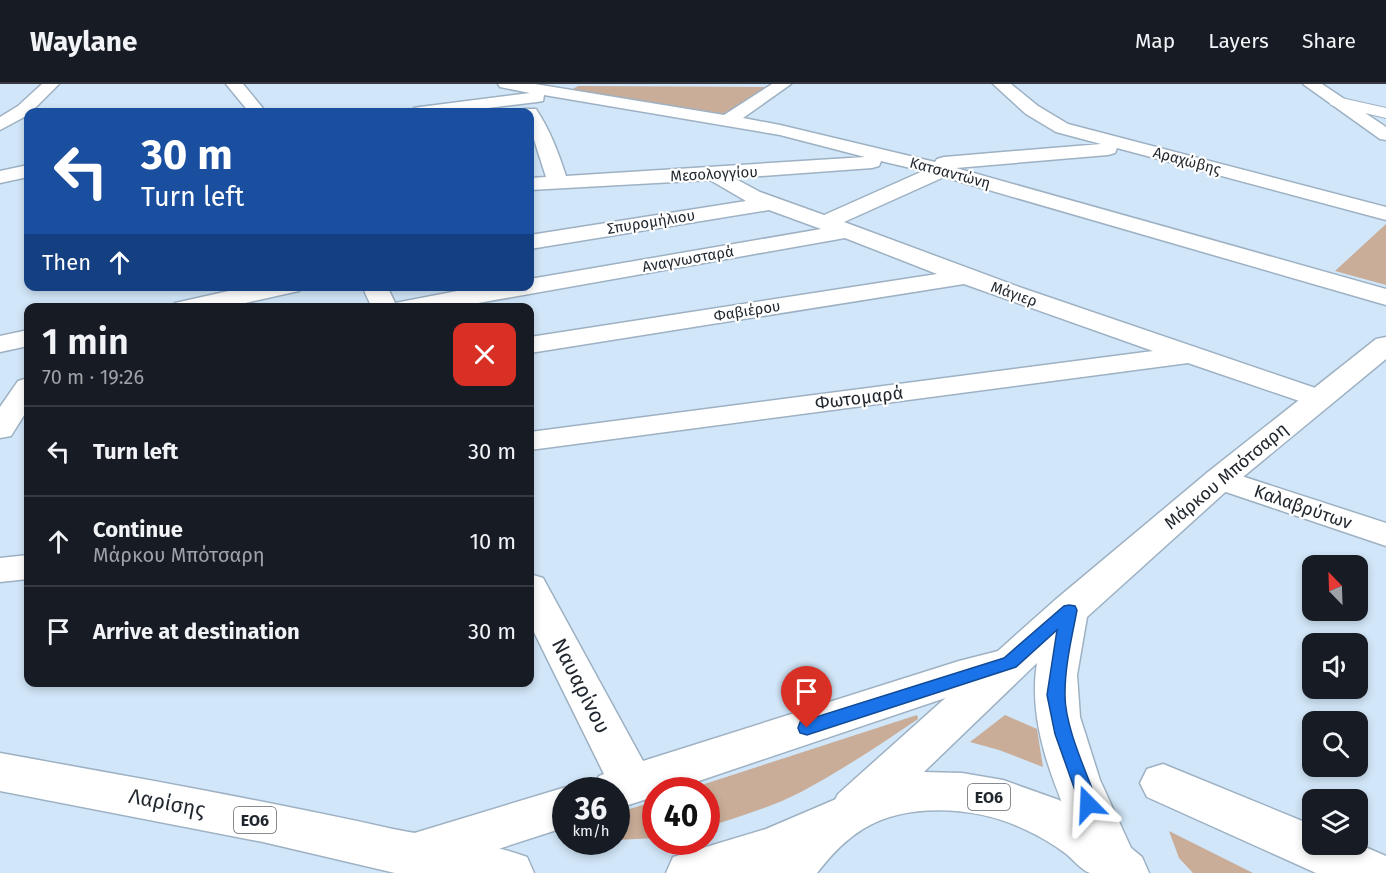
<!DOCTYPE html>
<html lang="en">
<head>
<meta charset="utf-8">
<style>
	:root { --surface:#171b24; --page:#20242c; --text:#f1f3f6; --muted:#9ea1a6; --line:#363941 }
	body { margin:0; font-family:"Fira Sans",sans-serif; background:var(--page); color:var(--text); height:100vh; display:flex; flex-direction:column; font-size:22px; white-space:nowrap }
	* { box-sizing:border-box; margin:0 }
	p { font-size:20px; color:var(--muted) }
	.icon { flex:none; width:33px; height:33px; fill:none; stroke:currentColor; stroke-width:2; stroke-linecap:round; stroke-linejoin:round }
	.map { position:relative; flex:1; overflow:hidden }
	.side { position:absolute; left:24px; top:219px; width:510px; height:384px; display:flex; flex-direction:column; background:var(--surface); border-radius:12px; box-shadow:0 3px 9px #0003 }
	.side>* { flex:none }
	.top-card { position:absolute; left:24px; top:24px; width:510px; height:183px; border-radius:12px; box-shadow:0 3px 9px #0003; background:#1a4fa0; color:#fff; overflow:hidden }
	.needle { width:39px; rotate:337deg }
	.fabs { position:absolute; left:1302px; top:471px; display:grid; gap:12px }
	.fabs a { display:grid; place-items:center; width:66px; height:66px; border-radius:12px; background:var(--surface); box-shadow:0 3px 9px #0003; font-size:30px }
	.speed { position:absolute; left:552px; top:693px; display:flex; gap:12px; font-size:30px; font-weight:700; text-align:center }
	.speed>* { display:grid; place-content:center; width:78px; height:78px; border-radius:50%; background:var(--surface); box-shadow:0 3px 9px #0003; line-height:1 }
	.speed small { font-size:15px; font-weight:400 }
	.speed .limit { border:9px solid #d22; background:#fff; color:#111 }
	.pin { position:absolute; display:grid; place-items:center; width:51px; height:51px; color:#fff; margin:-62px -26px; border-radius:50% 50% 50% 0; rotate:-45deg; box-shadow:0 0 6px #0007 }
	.pin .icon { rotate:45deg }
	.me { position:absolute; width:66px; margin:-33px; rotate:339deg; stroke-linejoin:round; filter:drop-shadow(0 0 4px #0008) }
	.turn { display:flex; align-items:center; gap:21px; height:126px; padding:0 18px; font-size:27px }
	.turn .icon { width:78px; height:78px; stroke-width:2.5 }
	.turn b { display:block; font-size:42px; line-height:51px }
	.then { display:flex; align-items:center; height:57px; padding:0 18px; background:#0003; gap:12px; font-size:22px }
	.round { display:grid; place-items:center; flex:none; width:63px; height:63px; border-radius:12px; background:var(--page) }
	.overview { display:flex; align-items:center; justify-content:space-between; height:102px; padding:0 18px }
	h1 { font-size:36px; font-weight:600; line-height:45px }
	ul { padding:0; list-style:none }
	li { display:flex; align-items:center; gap:18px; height:90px; padding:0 18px; border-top:2px solid var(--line) }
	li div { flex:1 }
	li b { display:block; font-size:22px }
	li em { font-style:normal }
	header { display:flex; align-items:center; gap:36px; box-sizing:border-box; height:84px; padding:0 30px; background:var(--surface); border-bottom:2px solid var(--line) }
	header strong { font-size:28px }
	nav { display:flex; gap:33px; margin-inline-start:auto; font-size:21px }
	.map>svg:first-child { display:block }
	.green { fill:#c9ad98 }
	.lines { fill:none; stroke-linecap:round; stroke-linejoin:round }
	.pedestrian-casing { stroke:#9db1c3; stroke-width:2 }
	.minor-casing { stroke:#9db1c3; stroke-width:3 }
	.tertiary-casing { stroke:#9db1c3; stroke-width:3 }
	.primary-casing { stroke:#9db1c3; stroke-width:3 }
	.pedestrian { fill:#fff; fill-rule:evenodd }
	.minor { fill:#fff; fill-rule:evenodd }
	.tertiary { fill:#fff; fill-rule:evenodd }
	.primary { fill:#fff; fill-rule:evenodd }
	.route { fill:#1a73e8; stroke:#114b97; stroke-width:1.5 }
	.labels { text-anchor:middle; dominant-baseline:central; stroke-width:4.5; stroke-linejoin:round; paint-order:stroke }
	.far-street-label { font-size:15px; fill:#1f262d; stroke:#fff }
	.shield { fill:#fff; stroke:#62676c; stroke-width:1.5 }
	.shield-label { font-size:16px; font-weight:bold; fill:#1f262d }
	.street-label { font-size:18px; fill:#1f262d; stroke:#fff }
	.near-street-label { font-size:21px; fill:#1f262d; stroke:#fff }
</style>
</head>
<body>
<header>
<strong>Waylane</strong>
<nav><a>Map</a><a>Layers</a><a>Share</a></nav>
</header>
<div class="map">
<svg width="1386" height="789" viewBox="0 0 1386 789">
	<rect width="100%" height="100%" fill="#d1e6f8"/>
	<path class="green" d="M578 2 766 3 725 30 571 6Z
		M1386 140V201L1335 187Z
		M917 631 918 635C881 660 842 686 801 708 772 723 738 733 707 743L706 706H686Z
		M1005 631 1037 645 1043 683 999 666 970 658Z
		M655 717V754L617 756V729Z
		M1169 747 1253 789H1193L1179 774Z"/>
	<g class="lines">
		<g class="pedestrian-casing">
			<path id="pedestrian" d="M1337 13 1386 24V34L1331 21 1329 18 1331 15Z"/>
		</g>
		<g class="minor-casing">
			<path id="minor" d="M42 0H59L28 31 0 46V33L18 22Z
				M226 0H243L266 28H249Z
				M498 0H535L724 31 772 0H791L743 34 780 41 935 78 937 75 944 73 1101 60 1056 48 1026 30 993 0H1011L1038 22 1068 40 1386 123V136L1117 64 1115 69 1108 71 956 84 1386 205V221L944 93 844 138 1022 204 1330 309 1335 315 1330 321 1320 324 1188 279 530 366V348L1153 267 964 200 530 269V253L937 190 845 154 450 224H372L362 202H387L395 219 483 202H530V195L821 145 769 126 530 165V151L746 117 710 96 530 106V94L546 93 530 43V28H522L524 25H536C550 46 558 68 566 92L865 73 780 51 544 11 543 17 537 18 456 28H411L414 24 420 23 530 9 500 3ZM881 77 923 87 824 131 760 108 734 94 872 84 879 82Z
				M28 81V93L0 99V87Z
				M251 202H302L299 207 223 224H172L175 219Z
				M28 246V262L0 268V252Z
				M28 294V325L11 352 0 354V323L18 297Z
				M1220 385 1386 439V462L1208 402 1203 395 1208 388Z
				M28 471V495L0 498V474Z
				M530 490 543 494 643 677 959 577 1010 564 1024 568 1030 579 1024 590 966 607 672 706H656V712L616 725V706H592L599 692 604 690 530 540Z
				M1163 680 1312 741V760H1358L1386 772V789H1316L1147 713 1140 699 1147 685Z
				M566 703 577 706H566V743L424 789H407L398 786 390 770 398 754Z"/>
		</g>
		<g class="tertiary-casing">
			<path id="tertiary" d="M1303 0H1322L1386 43V56L1380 55Z
				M1386 253V275L1232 402 1087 533 1077 591 1080 633 1100 696 1137 777 1131 789H1093L1087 777C1061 716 1026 647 1037 579L872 738 855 744 838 738 831 724 838 710 1055 516 1208 388 1376 255Z"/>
		</g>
		<g class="primary-casing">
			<path id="primary" d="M0 669C132 693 263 716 393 745 437 754 485 757 527 773L534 789H395L263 758 0 707Z
				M922 688 962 689 1003 696 1059 716 1095 736 1113 749 1142 773 1149 789C1135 789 1102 789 1090 789 1082 787 1072 774 1065 769 1053 760 1039 752 1026 746 980 723 908 717 863 745 845 756 830 772 817 789H666L673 773 766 745 883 695Z"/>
		</g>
		<use href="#pedestrian" class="pedestrian"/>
		<use href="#minor" class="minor"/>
		<use href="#tertiary" class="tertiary"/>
		<use href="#primary" class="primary"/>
	</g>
	<path class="route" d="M1069 521 1075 522 1077 526C1072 553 1065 581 1065 609 1064 642 1087 689 1098 720L1095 726 1088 729 1082 726 1055 650 1047 611 1057 546 1016 583 807 651 800 649 798 644 800 638 1004 574 1064 522Z"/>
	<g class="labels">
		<g class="far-street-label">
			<text transform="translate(1187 77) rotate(15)">Αραχώβης</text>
			<text transform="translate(950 89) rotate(15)">Κατσαντώνη</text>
			<text transform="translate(714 90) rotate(-3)">Μεσολογγίου</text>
			<text transform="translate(651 138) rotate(-9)">Σπυρομήλιου</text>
			<text transform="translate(688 175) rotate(-10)">Αναγνωσταρά</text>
			<text transform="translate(1014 210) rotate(19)">Μάγιερ</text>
			<text transform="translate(747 227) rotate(-9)">Φαβιέρου</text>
		</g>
		<g class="shield">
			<rect x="968" y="700" width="42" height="26" rx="4.5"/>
			<rect x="234" y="723" width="42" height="26" rx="4.5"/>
		</g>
		<g class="shield-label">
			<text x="989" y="713">ΕΟ6</text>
			<text x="255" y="736">ΕΟ6</text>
		</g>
		<g class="street-label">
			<text transform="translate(859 314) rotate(-7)">Φωτομαρά</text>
			<text transform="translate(1226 392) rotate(-40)">Μάρκου Μπότσαρη</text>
			<text transform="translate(1303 423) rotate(19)">Καλαβρύτων</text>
		</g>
		<g class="near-street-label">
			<text transform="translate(581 602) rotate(63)">Ναυαρίνου</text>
			<text transform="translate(167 719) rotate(11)">Λαρίσης</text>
		</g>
	</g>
</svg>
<div class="fabs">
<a><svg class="needle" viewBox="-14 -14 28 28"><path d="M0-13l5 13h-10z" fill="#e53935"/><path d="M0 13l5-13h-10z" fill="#9ea1a6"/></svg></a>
<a><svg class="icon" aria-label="sound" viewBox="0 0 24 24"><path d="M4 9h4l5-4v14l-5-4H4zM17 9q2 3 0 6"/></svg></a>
<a><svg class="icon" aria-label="search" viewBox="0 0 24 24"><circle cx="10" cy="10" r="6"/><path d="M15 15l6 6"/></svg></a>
<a><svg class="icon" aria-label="layers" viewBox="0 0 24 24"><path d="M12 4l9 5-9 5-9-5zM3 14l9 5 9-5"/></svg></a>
</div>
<div class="speed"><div>36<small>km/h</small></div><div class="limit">40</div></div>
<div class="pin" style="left:807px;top:644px;background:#d93025"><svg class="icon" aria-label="arrive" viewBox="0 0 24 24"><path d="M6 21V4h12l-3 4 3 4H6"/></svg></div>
<svg class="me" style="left:1088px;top:720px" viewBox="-20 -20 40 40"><path d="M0-17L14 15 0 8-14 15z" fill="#1a73e8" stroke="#fff" stroke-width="4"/></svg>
<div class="top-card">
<div class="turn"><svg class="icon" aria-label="left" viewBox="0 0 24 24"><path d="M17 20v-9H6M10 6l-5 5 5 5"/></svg><div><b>30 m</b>Turn left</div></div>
<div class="then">Then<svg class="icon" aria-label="ahead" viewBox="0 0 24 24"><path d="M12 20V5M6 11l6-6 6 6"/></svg></div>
</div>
<section class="side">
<div class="overview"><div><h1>1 min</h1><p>70 m · 19:26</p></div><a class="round" style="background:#d93025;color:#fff"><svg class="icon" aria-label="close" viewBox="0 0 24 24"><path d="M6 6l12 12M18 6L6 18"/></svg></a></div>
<ul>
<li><svg class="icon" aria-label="left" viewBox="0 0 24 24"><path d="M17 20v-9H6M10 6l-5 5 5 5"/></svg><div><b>Turn left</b></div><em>30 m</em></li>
<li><svg class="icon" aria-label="ahead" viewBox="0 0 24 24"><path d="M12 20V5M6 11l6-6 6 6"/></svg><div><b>Continue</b><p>Μάρκου Μπότσαρη</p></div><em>10 m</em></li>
<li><svg class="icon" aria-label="arrive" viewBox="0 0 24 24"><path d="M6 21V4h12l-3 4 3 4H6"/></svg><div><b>Arrive at destination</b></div><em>30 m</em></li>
</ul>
</section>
</div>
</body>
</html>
